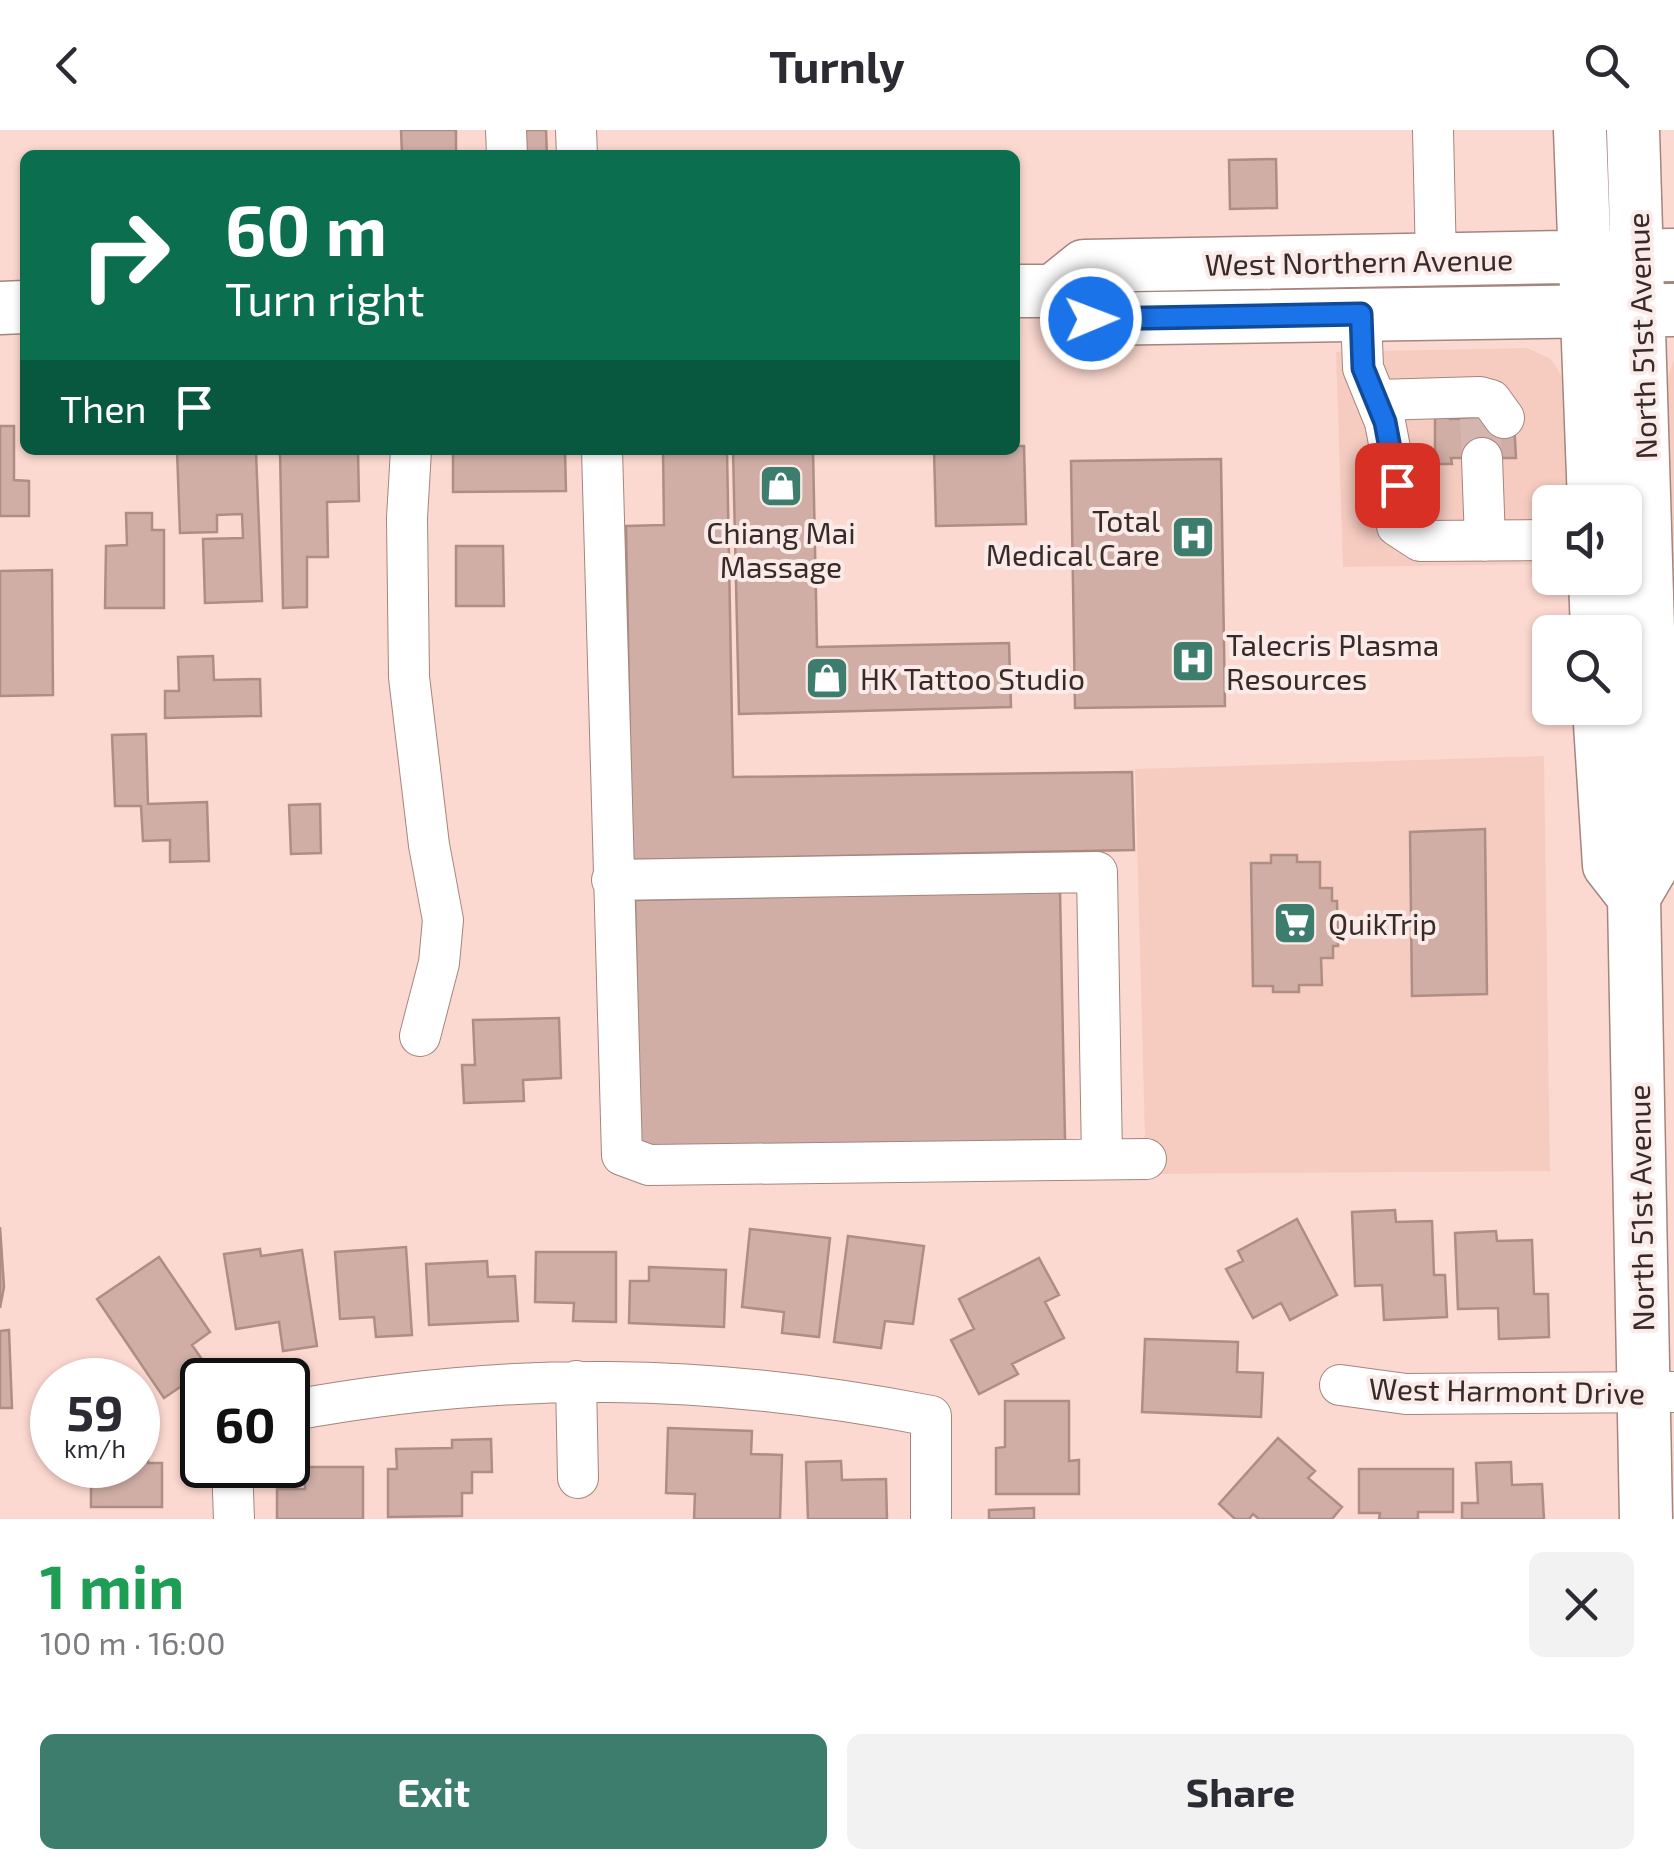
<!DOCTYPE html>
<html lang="en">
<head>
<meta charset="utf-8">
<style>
	:root { --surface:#fff; --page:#f2f2f3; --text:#2b2b33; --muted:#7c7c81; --accent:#3c7d6d }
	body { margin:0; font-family:"Exo 2",sans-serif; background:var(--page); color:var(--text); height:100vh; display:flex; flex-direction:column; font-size:38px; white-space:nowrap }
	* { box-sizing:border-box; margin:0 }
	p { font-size:32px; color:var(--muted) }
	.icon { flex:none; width:55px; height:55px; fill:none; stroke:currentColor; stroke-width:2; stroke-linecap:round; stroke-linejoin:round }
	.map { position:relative; height:1389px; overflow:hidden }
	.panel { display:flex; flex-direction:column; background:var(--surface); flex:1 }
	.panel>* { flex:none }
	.banner { position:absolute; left:20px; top:20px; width:1000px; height:305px; border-radius:15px; box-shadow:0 2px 8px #0004; background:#0b6e4f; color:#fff; overflow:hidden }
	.controls { position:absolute; left:1532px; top:355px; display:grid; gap:20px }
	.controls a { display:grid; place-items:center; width:110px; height:110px; border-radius:15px; background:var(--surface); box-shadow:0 2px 8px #0004; font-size:50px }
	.speed { position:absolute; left:30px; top:1228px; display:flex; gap:20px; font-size:50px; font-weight:700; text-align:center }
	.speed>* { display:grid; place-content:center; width:130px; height:130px; border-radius:50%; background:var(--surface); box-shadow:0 2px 8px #0004; line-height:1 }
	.speed small { font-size:25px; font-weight:400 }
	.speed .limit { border:5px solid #111; border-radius:15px; background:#fff; color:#111 }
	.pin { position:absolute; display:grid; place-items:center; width:85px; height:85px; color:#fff; margin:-42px; border-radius:20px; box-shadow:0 5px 15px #0006 }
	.me { position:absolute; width:110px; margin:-55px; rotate:89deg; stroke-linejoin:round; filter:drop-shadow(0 0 8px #0008) }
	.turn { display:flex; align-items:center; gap:35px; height:210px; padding:0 40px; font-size:45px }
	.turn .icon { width:130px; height:130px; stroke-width:2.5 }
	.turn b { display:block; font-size:70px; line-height:85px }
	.then { display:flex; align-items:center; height:95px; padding:0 40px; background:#0003; gap:20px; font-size:38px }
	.round { display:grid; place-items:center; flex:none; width:105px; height:105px; border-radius:15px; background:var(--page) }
	.headline { display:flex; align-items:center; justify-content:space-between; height:170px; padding:0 40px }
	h1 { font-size:60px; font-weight:700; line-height:75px; color:#1e9e55 }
	.button { display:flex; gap:20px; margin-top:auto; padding:20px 40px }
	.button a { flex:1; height:115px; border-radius:15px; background:var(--accent); color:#fff; font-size:40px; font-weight:700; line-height:115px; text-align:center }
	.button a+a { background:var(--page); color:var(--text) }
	header { display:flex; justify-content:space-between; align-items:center; height:130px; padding:0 40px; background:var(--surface); font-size:45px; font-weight:700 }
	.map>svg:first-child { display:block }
	.built { fill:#f6ccc1 }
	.building { fill:#d0aea6; stroke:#ae8d85; stroke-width:2.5 }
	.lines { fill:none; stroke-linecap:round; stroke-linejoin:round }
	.minor-tunnel { stroke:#d5b6ae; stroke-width:40; stroke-dasharray:40 20; stroke-linecap:butt }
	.minor-casing { stroke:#a5857d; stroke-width:42 }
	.major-casing { stroke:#a5857d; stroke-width:55 }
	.minor { stroke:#fff; stroke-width:40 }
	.major { stroke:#fff; stroke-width:52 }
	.route-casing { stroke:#114b97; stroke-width:25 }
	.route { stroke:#1a73e8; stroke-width:18 }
	.labels { text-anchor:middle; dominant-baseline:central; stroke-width:8; stroke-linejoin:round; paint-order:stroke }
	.street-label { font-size:30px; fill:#382b27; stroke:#faebe8 }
	.poi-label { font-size:30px; fill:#382b27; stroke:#faebe8; text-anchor:start }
</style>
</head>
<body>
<header><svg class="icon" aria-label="back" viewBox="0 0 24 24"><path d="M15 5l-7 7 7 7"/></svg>Turnly<svg class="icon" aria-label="search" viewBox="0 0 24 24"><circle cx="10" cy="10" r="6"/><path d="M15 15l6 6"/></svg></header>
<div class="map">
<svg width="1674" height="1389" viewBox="0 0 1674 1389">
	<rect width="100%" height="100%" fill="#fcd9d0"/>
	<path class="built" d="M1527 218 1551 229 1568 256 1571 372H1550V434L1343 437 1336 222Z
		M1674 229V666L1663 262Z
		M1544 626 1550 1041 1146 1044 1135 639Z"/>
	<path class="building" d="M401 0H456V23L402 24Z
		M522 0H546L547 25H523Z
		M1276 29 1277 78 1230 79 1229 30Z
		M1450 282V289L1510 288 1514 292 1516 328H1451L1452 334H1435V283Z
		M0 296H14V350L29 351V386H0Z
		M1015 316H1024L1026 394 936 396 934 320H1015Z
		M177 320 256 322 262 471 205 473 203 409 243 408 242 384 217 385V402L180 403Z
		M280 320H358L359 371 327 372 328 427H307V477L283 478Z
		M453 320H565L566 361 453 362Z
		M663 320H727L733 647 1132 642 1134 720 632 730 626 396 664 395Z
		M733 320H813L817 517 1009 513 1011 577 739 584Z
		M1221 329 1225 576 1075 578 1071 331Z
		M126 383H152V400H164V478H105L106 416 127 415Z
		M456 416H503L504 476H456Z
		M52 440 53 565 0 566V441Z
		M213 526 214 550 260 549 261 586 165 588V561H179L178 527Z
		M146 604 148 674 207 672 209 731 170 732V710L143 711 141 676H115L112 605Z
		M320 674 321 723 291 724 289 675Z
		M1485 699 1487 864 1412 866 1410 702Z
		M1271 725H1297V732H1320V758H1332V771H1337L1338 816H1333V828H1321L1322 855H1299V862H1273V856H1253L1251 733H1271Z
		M1060 761 1065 1010 640 1018 635 770Z
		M559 888 561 948 523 950 524 971 464 973 462 935H475L473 890Z
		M1395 1080 1396 1092 1432 1091 1434 1145H1445L1447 1187 1384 1190 1382 1155 1355 1156 1352 1082Z
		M1297 1089 1337 1165 1290 1190 1281 1173 1253 1188 1226 1139 1243 1131 1238 1121Z
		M0 1097 4 1157 0 1178Z
		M750 1099 830 1108 819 1207 782 1203 784 1182 742 1177Z
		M1496 1101 1497 1111 1532 1110 1534 1164H1548L1549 1207 1499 1209 1498 1178 1458 1179 1455 1103Z
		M848 1106 924 1116 913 1194 885 1191 881 1218 834 1212Z
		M406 1117 412 1205 376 1207 374 1187 340 1189 335 1122Z
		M260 1119 261 1126 302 1120 317 1216 283 1221 279 1192 236 1199 224 1124Z
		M536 1122H616V1192L573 1191 574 1173 535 1172Z
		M159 1127 210 1202 192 1215 208 1238 164 1268 97 1169Z
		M1039 1128 1059 1165 1045 1172 1064 1208 1012 1234 1018 1244 979 1264 951 1210 974 1199 959 1169Z
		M487 1131 488 1147 515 1146 518 1191 429 1195 426 1134Z
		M649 1137 726 1140 724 1197 629 1193 630 1151H649Z
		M9 1200 12 1278H0V1201Z
		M1145 1209 1238 1212 1237 1242 1263 1243 1261 1287 1142 1282Z
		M1005 1271H1069V1331L1079 1330V1364H996V1318L1005 1317Z
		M138 1293H148V1333H162V1377H91V1352H80V1335H138Z
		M668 1298 752 1301 751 1324 782 1325 780 1389H694L695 1364 666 1363Z
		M1278 1308 1315 1341 1308 1348 1342 1377 1332 1389H1259L1253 1384 1249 1389H1235L1219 1374Z
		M491 1309 492 1342H472V1363H462V1386L388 1387V1339H397L396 1319 452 1318V1310Z
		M841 1331 842 1350 886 1349 887 1389H808L806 1332Z
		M1511 1332 1512 1355 1542 1354 1544 1389H1462V1373H1478L1476 1333Z
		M305 1337H363V1389H277V1359H305Z
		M1359 1339H1453V1382H1418V1389H1379L1380 1383H1359Z
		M1034 1378V1389H989V1380Z"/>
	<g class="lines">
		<path class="minor-tunnel" d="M1480 288 1482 328"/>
		<g class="minor-casing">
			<path id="minor" d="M506 0 507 25
				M576 0 577 25
				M1433 0 1436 131
				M1361 184 1363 238 1385 292 1397 355V396L1420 411 1550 410
				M1377 270 1480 267 1491 270 1504 288
				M411 320 407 388 409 547 429 715 443 790 439 833 420 906
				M602 320 622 1025 649 1035 1146 1029
				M1482 328 1485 411
				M612 750 1097 742 1102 1028
				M576 1251 578 1348
				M1340 1255 1406 1264 1674 1262
				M288 1281C510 1240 710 1243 931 1286V1389
				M232 1335 234 1389"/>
		</g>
		<g class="major-casing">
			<path id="major" d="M1580 0 1594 372
				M1633 0 1655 731 1634 767 1646 1389
				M1015 161H1053L1091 189 1674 180
				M1053 161 1084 136 1673 125
				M0 178 25 177
				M1595 448 1597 502
				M1599 578 1609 735 1634 767"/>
		</g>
		<use href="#minor" class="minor"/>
		<use href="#major" class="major"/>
	</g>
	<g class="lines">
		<g class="route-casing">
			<path id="route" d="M1091 189 1361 184 1363 238 1385 292 1397 355"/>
		</g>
		<use href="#route" class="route"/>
	</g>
	<defs>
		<g id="shop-square" transform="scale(2.25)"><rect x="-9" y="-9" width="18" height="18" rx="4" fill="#3c7d6d" stroke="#faebe8"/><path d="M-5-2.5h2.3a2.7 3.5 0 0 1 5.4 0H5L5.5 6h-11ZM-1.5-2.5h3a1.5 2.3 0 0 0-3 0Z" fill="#fff"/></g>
		<g id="hospital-square" transform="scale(2.25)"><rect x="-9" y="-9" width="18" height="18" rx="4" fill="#3c7d6d" stroke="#faebe8"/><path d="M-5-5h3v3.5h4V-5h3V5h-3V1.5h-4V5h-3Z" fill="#fff"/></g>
		<g id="supermarket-square" transform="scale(2.25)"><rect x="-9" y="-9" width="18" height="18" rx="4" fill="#3c7d6d" stroke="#faebe8"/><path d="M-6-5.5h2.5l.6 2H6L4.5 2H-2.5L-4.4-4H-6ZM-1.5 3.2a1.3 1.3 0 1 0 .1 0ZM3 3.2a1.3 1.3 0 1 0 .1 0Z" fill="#fff"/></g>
	</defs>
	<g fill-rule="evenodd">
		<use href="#shop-square" x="781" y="356"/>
		<use href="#hospital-square" x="1193" y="407"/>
		<use href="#hospital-square" x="1193" y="531"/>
		<use href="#shop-square" x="827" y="548"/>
		<use href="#supermarket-square" x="1295" y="793"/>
	</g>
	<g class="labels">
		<g class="street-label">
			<text transform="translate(1359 131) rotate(-1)">West Northern Avenue</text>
			<text transform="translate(1641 206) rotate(-92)">North 51st Avenue</text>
			<text transform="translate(1640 1078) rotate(-91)">North 51st Avenue</text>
			<text transform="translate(1507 1260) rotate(1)">West Harmont Drive</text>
		</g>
		<g class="poi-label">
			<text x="1160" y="390" text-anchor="end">Total<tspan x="1160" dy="34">Medical Care</tspan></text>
			<text x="781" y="402" text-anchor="middle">Chiang Mai<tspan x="781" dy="34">Massage</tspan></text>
			<text x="1226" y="514">Talecris Plasma<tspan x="1226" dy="34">Resources</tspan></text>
			<text x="860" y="548">HK Tattoo Studio</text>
			<text x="1328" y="793">QuikTrip</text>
		</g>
	</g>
</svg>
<div class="controls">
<a><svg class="icon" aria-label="sound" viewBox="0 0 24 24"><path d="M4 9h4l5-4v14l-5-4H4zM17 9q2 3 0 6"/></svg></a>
<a><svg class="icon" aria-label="search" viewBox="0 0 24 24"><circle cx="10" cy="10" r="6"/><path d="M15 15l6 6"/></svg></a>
</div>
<div class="speed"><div>59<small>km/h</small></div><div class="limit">60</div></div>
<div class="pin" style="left:1397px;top:355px;background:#d93025"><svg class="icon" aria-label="arrive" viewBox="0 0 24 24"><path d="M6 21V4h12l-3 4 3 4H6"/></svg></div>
<svg class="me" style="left:1091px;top:189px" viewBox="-20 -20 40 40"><circle r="17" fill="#1a73e8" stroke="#fff" stroke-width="3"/><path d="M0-11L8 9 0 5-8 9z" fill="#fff"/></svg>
<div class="banner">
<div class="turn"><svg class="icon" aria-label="right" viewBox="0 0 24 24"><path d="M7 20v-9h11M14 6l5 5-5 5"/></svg><div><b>60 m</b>Turn right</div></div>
<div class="then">Then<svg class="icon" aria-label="arrive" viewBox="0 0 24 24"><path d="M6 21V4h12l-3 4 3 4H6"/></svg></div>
</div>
</div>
<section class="panel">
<div class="headline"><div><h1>1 min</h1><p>100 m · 16:00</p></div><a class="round"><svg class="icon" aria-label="close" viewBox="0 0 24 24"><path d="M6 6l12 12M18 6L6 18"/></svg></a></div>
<div class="button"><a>Exit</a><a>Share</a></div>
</section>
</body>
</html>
